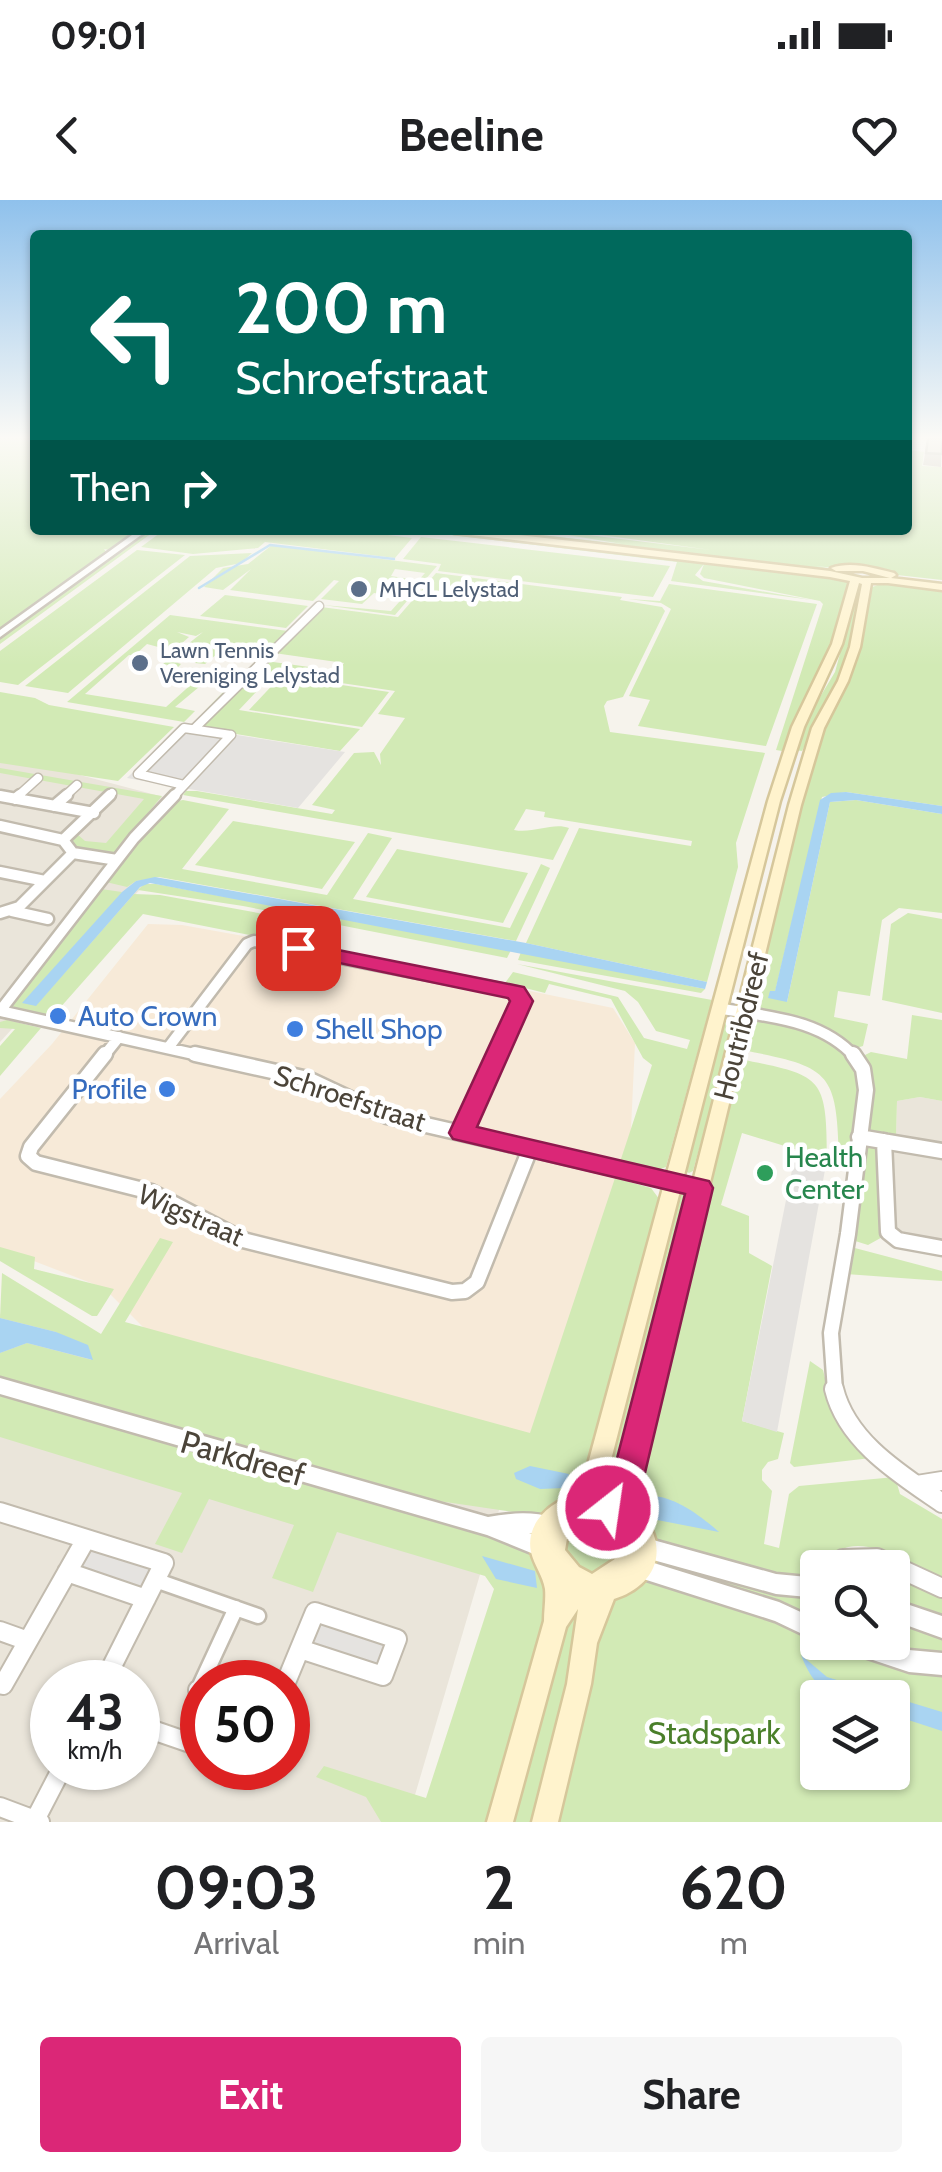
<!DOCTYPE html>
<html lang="en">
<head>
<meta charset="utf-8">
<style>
	:root { --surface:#fff; --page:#f6f6f6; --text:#202124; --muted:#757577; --accent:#db2777 }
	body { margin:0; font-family:Cabin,sans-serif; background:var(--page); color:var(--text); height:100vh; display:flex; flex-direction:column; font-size:38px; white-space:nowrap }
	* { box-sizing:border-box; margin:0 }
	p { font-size:32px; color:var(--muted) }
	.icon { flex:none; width:55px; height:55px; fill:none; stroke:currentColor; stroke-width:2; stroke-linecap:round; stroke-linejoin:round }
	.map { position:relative; height:1622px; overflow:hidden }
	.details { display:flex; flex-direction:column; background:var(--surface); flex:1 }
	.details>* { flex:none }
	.banner { position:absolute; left:30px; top:30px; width:882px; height:305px; border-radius:10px; box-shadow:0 2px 8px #0004; background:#00695c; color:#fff; overflow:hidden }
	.controls { position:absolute; left:800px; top:1350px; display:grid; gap:20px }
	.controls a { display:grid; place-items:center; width:110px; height:110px; border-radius:10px; background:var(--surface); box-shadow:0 2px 8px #0004; font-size:50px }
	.speed { position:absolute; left:30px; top:1460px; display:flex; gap:20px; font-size:50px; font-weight:700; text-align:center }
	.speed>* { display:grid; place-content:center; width:130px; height:130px; border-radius:50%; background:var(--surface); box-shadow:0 2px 8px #0004; line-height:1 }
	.speed small { font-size:25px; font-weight:400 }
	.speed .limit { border:15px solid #d22; background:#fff; color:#111 }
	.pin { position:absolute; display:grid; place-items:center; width:85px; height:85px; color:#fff; margin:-42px; border-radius:20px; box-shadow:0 5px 15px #0006 }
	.me { position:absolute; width:110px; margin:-55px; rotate:30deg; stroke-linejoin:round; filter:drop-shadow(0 0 8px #0008) }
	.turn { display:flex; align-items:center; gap:35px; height:210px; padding:0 40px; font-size:45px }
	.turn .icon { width:130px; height:130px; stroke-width:2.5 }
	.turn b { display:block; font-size:70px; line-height:85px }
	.then { display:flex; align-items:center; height:95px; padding:0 40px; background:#0003; gap:20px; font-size:38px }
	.eta { display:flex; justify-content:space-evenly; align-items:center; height:170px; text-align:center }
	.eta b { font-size:60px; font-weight:700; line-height:70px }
	.primary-button { display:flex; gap:20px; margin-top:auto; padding:20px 40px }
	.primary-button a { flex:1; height:115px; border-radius:10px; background:var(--accent); color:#fff; font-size:40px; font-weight:700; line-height:115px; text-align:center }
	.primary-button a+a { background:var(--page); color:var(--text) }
	.status { display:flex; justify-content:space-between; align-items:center; height:70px; padding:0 50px; background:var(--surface); direction:ltr }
	.status svg { height:28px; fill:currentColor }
	header { display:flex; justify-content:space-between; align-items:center; height:130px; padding:0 40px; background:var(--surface); font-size:45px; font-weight:700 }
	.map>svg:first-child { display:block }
	.residential { fill:#eae5da; fill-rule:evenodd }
	.commercial { fill:#f7ead8 }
	.green { fill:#d2eab5; fill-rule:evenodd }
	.parking { fill:#e5e3e0 }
	.water { fill:#a9d4f2 }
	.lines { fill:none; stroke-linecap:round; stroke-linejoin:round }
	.stream { stroke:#a9d4f2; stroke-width:2.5 }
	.pedestrian-casing { stroke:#c2bbae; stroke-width:19 }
	.minor-far3-casing { stroke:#c2bbae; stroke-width:11 }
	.minor-far2-casing { stroke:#c2bbae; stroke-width:15 }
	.minor-far1-casing { stroke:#c2bbae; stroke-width:19 }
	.minor-casing { stroke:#c2bbae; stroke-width:22 }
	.tertiary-casing { stroke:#c2bbae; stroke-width:5 }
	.secondary-casing { stroke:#d6c79b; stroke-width:5 }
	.pedestrian { stroke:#fff; stroke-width:14 }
	.minor-far3 { stroke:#fff; stroke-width:8 }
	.minor-far2 { stroke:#fff; stroke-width:10 }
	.minor-far1 { stroke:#fff; stroke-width:14 }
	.minor { stroke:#fff; stroke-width:18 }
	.tertiary { fill:#fff; fill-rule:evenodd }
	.secondary { fill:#fff3cd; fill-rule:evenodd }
	.wall { fill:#bab2a6 }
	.building { fill:#d8cfc1; stroke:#979187; stroke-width:2.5 }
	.route { fill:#db2777; stroke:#8e194d; stroke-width:2.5 }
	.service-dot { fill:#5c6f8a; stroke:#fff; stroke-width:4 }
	.shop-dot { fill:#3f7fe0; stroke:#fff; stroke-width:4 }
	.leisure-dot { fill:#2e9e5b; stroke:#fff; stroke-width:4 }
	.labels { text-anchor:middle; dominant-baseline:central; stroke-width:9; stroke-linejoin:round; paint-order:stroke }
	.far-service-label { font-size:22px; fill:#4e5e75; stroke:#fff; text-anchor:start }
	.shop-label { font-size:28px; fill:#366cbe; stroke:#fff; text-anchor:start }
	.street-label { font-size:28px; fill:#4b4439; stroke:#fff }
	.leisure-label { font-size:28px; fill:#27864d; stroke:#fff; text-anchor:start }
	.near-street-label { font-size:32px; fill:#4b4439; stroke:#fff }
	.near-park-label { font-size:32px; fill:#4a7f2a; stroke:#fff }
</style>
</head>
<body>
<div class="status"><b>09:01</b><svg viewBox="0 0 49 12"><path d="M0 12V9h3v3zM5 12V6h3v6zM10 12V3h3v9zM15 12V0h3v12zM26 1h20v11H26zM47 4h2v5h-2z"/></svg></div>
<header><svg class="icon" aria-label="back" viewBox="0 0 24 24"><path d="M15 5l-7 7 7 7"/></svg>Beeline<svg class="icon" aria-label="heart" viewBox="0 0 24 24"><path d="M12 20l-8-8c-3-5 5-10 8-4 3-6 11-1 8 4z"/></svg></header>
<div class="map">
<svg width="942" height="1622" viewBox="0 0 942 1622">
	<rect width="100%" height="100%" fill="#f6f3ec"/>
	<path class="residential" d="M0 554 213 610 0 842Z
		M920 897 942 901V1051L893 1041 891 937H896L897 901Z
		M0 1114 512 1266 407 1622H0ZM52 1482H138V1568H52ZM202 1482H288V1568H202Z"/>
	<path class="commercial" d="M148 724 182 725 399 764 613 808 635 843 627 1015 537 1249 146 1130 104 1088 0 1048V899L52 844Z"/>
	<path class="green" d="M0 238H35V330H138L109 350 104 349 107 353 0 430Z
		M908 250 924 252 922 266 942 267V380L816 366 840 370 837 374 849 383 823 473 792 526 782 551 776 550 823 404 820 401 704 378 700 374 704 364 695 375 703 381 812 400 671 381 677 362 409 330 523 339 533 338V334L622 344 538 330H547L711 350 565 330H908Z
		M149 330H156L0 444V437Z
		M164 330H347L412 338 395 358 265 342 258 348 193 354 141 347Z
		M421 337 670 366 653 397 438 371 441 364 403 359Z
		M272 345 437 366 395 415 323 405 391 411 425 373 395 369 391 376 410 379 395 396 374 393 362 404 321 399 339 381 334 380 313 401 230 390 251 369 223 390 204 387 223 368 248 364Z
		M137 350 185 355 18 485 0 482V451Z
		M252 353 241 363 216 368 68 493 25 486 190 356Z
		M436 373 622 397 620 400 662 407 665 411 623 497 607 501 604 506 610 532 765 553 736 643 738 667 707 782 526 743 579 628 691 646 692 641 544 617 545 612 526 609 514 630C533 634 553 622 569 628L553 660 183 595 186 591H197L332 614 335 610 312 605 354 553 374 552 381 565 380 554 405 518 378 514 395 491 274 473 239 510 360 529 340 551 199 528 193 523 228 487 242 483 266 461 338 471 344 463 274 453 321 407 398 417Z
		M885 382 942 389V606L846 592 822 597 775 792 787 802 830 602 856 600 942 614V713L899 708 882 720 870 796 838 791 834 817 868 824 863 846 853 849 752 808 814 553 853 471 870 388Z
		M669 384 817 404 766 546 638 526 650 500 629 496 671 409 661 403 628 399 660 401Z
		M859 384 863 385 844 468 802 551 794 550 805 522 835 472Z
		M225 395 308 406 286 428 200 416Z
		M170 415 288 431 270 450 229 444 205 464 195 463 205 453 199 452 189 462 179 460 189 451 185 450 172 461 181 464 178 467 163 464 203 432 196 436 177 432 189 437 173 451 147 444 135 455H129L85 494 166 507 195 481 205 482 175 507 195 511 184 522 67 502Z
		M281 476 389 492 362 527 249 510Z
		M0 492 35 498 49 505 174 527 118 581 0 563Z
		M0 568 162 596 113 655 77 649 67 639 77 634 85 641 106 643 144 599 0 573Z
		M183 600 229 609 182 669 327 695 368 633 392 638 353 699 510 728 541 664 550 668 516 741 159 677 136 681 127 687 106 682C121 661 158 605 183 600Z
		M233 621 355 642 322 689 195 665Z
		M397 649 528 673 503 723 366 697Z
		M144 684H156L511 750 507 758 243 706 138 690Z
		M101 689 122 692 36 805 134 694 160 695 286 718 270 739 143 714 51 818 11 807Z
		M908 713 942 719V813L882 800 891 724Z
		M521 752 705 789 701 793 518 760Z
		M517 764 712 800 666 967 652 972 619 965 652 865 643 858 611 799 549 784 545 793 505 783 513 772 618 797 644 838 687 849 690 840 656 831 638 802 625 791Z
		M912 815 942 820V901L920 897 897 901 896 937 871 931 863 924 861 857 871 852 907 859Z
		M7 820 41 828 0 876V846L15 829 0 828V822Z
		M760 820C791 826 842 833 856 868 863 886 851 942 850 963L839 962C837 871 831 867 742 850L748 827Z
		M723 821 731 822 732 829 693 971 689 973 683 970Z
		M740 859C821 876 827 874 827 959L742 933 721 1005 749 1016V1053L772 1066 742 1221 784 1233 778 1259 768 1262 762 1270V1280L772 1291 764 1344 779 1348 789 1294 799 1286 895 1277 900 1294 942 1319V1382C906 1364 852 1320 823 1367L818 1368 817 1380 786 1379 659 1342 635 1303 684 1083Z
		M864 944 879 945 886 1035 868 1045 852 1040Z
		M615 978 651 988 660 1000 620 1141 587 1283 580 1294 540 1316 432 1300 0 1176V1153L27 1143 92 1160 56 1132 0 1118 2 1073 101 1134 160 1038 173 1042 125 1122 530 1233Z
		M680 991 686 998 685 1007 662 1093 658 1129 641 1196 607 1300 602 1297Z
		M0 1047 35 1057 34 1069 114 1089 97 1116H92L0 1061Z
		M851 1047 942 1071V1081L846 1074Z
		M810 1161 823 1170 832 1206 871 1258 794 1267 790 1263Z
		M0 1194 523 1347 546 1376V1419L486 1622H381L366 1597 316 1577 324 1566 426 1598 494 1389 485 1376 337 1332 313 1392 272 1378 294 1325 209 1299 182 1353 155 1344 182 1293 0 1237Z
		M600 1316 610 1321 623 1341 619 1357 588 1374C572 1366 552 1339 576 1326 583 1322 592 1320 600 1316Z
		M653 1359 816 1396 811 1424 653 1365Z
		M892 1373 942 1395V1421L893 1402Z
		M661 1380 780 1417 817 1438 818 1442 832 1443 942 1476V1622H557L604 1414C615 1391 636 1382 661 1380ZM818 1498H892V1572H818Z
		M578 1392 584 1393 573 1465 532 1622H512L549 1479Z
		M893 1413 942 1434V1459L870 1443 892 1442Z"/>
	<path class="parking" d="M180 526 345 552 298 608 127 578Z
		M796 950 827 959 777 1232 742 1221Z
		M86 1339 164 1363 146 1399 67 1372Z
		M315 1412 397 1439 383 1476 300 1449Z"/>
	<path class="water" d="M846 592 942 606V614L856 600 830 602 787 802 768 798 770 791H775L820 600 831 593Z
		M155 677 526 743 707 782 705 789 150 683 140 687 36 806 22 803 122 692 136 681Z
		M0 1118 56 1132 88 1145 93 1160 27 1143 0 1153Z
		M530 1266 569 1274 565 1288 540 1289 516 1279 514 1273Z
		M651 1296C675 1296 702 1317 719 1332L652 1319 648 1311Z
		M482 1356 535 1371 537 1388 496 1379Z
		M801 1455 827 1477 942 1512V1531L893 1515 892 1498C845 1498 821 1506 801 1455Z"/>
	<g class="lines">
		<path class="stream" d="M199 388 270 345 394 359"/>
		<g class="pedestrian-casing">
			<path id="pedestrian" d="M155 1380 258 1416
				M198 1490 236 1408"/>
		</g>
		<g class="minor-far3-casing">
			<path id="minor-far3" d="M194 529 319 406
				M184 585 138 574 184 528 231 535
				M0 596 6 597
				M17 597 38 578
				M64 597 77 585
				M108 597 112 593
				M173 597 231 535"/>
		</g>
		<g class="minor-far2-casing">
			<path id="minor-far2" d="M110 595 63 640 73 653 117 660
				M175 595 134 638 0 811 207 857
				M0 596 94 613
				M15 599 20 595
				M54 606 67 595
				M0 626 63 640
				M0 672 45 681
				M12 711 48 719
				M0 713 19 707 73 653
				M718 808C766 817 820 818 855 857
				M168 848 247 744 254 741 516 792 522 801 497 857
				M103 857 119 837"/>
		</g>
		<g class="minor-far1-casing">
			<path id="minor-far1" d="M105 854 31 947 28 956 36 963 151 992 243 1040 452 1092 465 1091 477 1082 530 949
				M195 854 308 879 387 916 700 988
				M462 933 498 854
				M859 937 942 951
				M884 941 888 1032 898 1040 942 1048
				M835 1191 831 1133 848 1034 866 890 863 869 853 854"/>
		</g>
		<g class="minor-casing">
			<path id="minor" d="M834 1189C847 1242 900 1274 942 1303
				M917 1285 942 1281
				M0 1312 164 1363 104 1482
				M840 1368 843 1359 877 1358 942 1388
				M67 1372 146 1399
				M0 1431 28 1441
				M286 1482 315 1412 397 1439 383 1476 300 1449
				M0 1484 3 1485 86 1339
				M198 1490 202 1492
				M138 1525 202 1547
				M0 1607 40 1622
				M34 1622 62 1568"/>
		</g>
		<g class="tertiary-casing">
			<path id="tertiary" d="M139 330H148L0 437V430Z
				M0 1178 488 1317C510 1313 533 1311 554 1318L557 1325 554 1332 547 1334 529 1333 548 1340 551 1347 548 1354 541 1357 487 1335 0 1194Z
				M646 1338 776 1374 818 1378V1398L776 1394 646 1358 639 1355 636 1348 639 1341Z
				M641 1359 779 1402 818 1420 819 1442 775 1421 634 1376 631 1369 634 1362Z
				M892 1399 942 1416V1438L892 1420Z
				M840 1442H886L909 1450 942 1453V1475L909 1472 843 1450Z"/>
		</g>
		<g class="secondary-casing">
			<path id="secondary" d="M450 330H476L830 371 862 378H890L863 371H836L831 368C852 361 873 368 894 373L896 375 891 378 942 384V390L888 383H871L860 447 848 481 824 528 801 605 639 1277C639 1285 638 1294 639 1302 642 1315 652 1326 655 1339 663 1370 640 1391 614 1399L597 1443 591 1484 558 1622H532L567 1484 578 1409 566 1427 513 1622H487L544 1421C544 1410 546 1399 545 1389 543 1376 534 1365 531 1352 525 1323 551 1301 576 1295L588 1264 768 601 792 527 832 444 850 381 830 377 454 333ZM859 383 862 384 850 447 838 481 812 528 789 605 619 1272 611 1280 605 1299 598 1295 610 1264 780 601 804 527 842 444ZM595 1316C615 1323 623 1336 618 1357L592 1374 579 1367 565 1350 568 1333Z"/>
		</g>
		<use href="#pedestrian" class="pedestrian"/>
		<use href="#minor-far3" class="minor-far3"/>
		<use href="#minor-far2" class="minor-far2"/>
		<use href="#minor-far1" class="minor-far1"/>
		<use href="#minor" class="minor"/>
		<use href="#tertiary" class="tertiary"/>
		<use href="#secondary" class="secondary"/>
	</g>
	<path class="wall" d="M928 238H942L941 267 923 265Z"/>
	<path class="building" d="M928 238H942V254L926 253Z"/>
	<linearGradient id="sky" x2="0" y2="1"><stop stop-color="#8fc1ec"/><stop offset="0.51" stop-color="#fbfaf6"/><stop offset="1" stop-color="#fbfaf6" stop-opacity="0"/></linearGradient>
	<rect width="942" height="466" fill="url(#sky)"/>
	<path class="route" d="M298 742 524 787 533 801 477 927 709 981 713 988 644 1277 633 1294 625 1322 613 1327 597 1319 592 1308 614 1270 685 994 453 939 449 933 510 801 508 798 291 753 288 748 291 744Z"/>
	<g class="service-dot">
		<circle cx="359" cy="389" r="10"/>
		<circle cx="140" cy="463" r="10"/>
	</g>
	<g class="shop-dot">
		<circle cx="58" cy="816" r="10"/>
		<circle cx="295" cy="829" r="10"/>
		<circle cx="167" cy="889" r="10"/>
	</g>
	<circle class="leisure-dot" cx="765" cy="973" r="10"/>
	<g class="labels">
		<g class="far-service-label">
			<text x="379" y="389">MHCL Lelystad</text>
			<text x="160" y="450">Lawn Tennis<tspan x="160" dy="25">Vereniging Lelystad</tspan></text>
		</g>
		<g class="shop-label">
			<text x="78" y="816">Auto Crown</text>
			<text x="315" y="829">Shell Shop</text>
			<text x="147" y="889" text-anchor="end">Profile</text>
		</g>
		<g class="street-label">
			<text transform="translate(741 826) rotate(-76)">Houtribdreef</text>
			<text transform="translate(350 898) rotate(18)">Schroefstraat</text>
			<text transform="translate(191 1015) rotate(24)">Wigstraat</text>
		</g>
		<g class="leisure-label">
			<text x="785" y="957">Health<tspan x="785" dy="32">Center</tspan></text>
		</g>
		<g class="near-street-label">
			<text transform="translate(243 1258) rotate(16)">Parkdreef</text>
		</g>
		<g class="near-park-label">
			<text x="714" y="1532">Stadspark</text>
		</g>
	</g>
</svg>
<div class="controls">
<a><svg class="icon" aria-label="search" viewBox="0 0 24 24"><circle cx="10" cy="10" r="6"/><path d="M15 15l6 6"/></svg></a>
<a><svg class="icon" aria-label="layers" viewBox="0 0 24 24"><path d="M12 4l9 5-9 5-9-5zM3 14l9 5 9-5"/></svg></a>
</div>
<div class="speed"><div>43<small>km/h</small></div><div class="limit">50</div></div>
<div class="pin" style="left:298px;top:748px;background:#d93025"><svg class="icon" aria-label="arrive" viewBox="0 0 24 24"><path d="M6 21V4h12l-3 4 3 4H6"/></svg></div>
<svg class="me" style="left:608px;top:1308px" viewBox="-20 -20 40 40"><circle r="17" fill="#db2777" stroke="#fff" stroke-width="3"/><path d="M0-11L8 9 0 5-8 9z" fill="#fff"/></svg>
<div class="banner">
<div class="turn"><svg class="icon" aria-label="left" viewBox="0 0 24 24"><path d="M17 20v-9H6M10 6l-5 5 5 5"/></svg><div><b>200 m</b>Schroefstraat</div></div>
<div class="then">Then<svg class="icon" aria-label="right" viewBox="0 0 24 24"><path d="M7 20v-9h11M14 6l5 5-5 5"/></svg></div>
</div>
</div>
<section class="details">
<div class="eta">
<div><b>09:03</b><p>Arrival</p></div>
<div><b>2</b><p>min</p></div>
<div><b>620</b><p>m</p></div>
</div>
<div class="primary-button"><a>Exit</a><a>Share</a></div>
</section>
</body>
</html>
